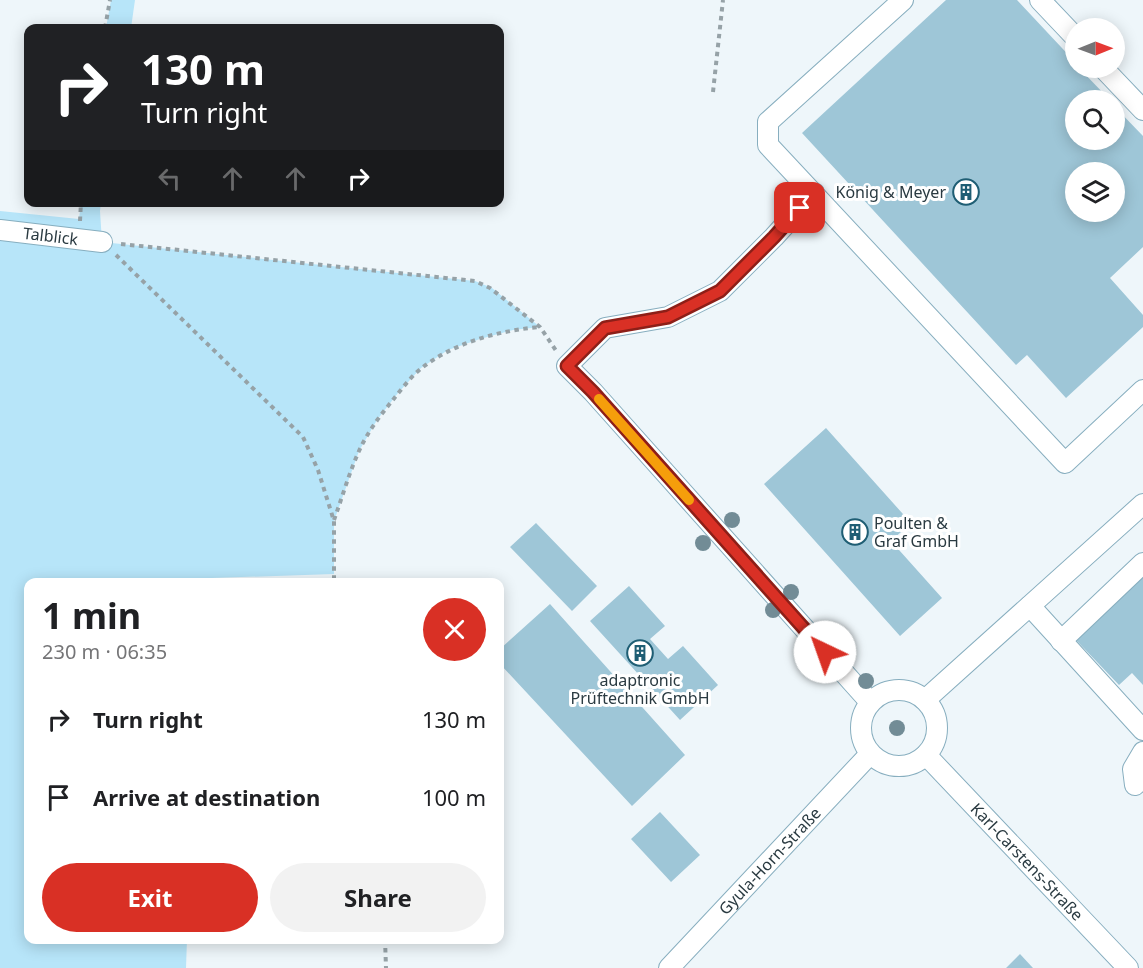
<!DOCTYPE html>
<html lang="en">
<head>
<meta charset="utf-8">
<style>
	:root { --surface:#fff; --page:#f2f2f2; --text:#202124; --muted:#757577; --accent:#d93025 }
	body { margin:0; font-family:"Noto Sans",sans-serif; background:var(--page); color:var(--text); height:100vh; display:flex; flex-direction:column; font-size:22px; white-space:nowrap }
	* { box-sizing:border-box; margin:0 }
	p { font-size:20px; color:var(--muted) }
	.icon { flex:none; width:33px; height:33px; fill:none; stroke:currentColor; stroke-width:2; stroke-linecap:round; stroke-linejoin:round }
	.map { position:relative; flex:1; overflow:hidden }
	.details { position:absolute; left:24px; top:578px; width:480px; height:366px; display:flex; flex-direction:column; background:var(--surface); border-radius:12px; box-shadow:0 3px 15px #0003 }
	.details>* { flex:none }
	.top-card { position:absolute; left:24px; top:24px; width:480px; height:183px; border-radius:12px; box-shadow:0 3px 15px #0003; background:#202124; color:#fff; overflow:hidden }
	.needle { width:39px; rotate:89deg }
	.fabs { position:absolute; left:1065px; top:18px; display:grid; gap:12px }
	.fabs a { display:grid; place-items:center; width:60px; height:60px; border-radius:50%; background:var(--surface); box-shadow:0 3px 15px #0003; font-size:30px }
	.pin { position:absolute; display:grid; place-items:center; width:51px; height:51px; color:#fff; margin:-26px; border-radius:12px; box-shadow:0 3px 9px #0006 }
	.me { position:absolute; width:66px; margin:-33px; rotate:318deg; stroke-linejoin:round; filter:drop-shadow(0 0 4px #0008) }
	.turn { display:flex; align-items:center; gap:21px; height:126px; padding:0 18px; font-size:27px }
	.turn .icon { width:78px; height:78px; stroke-width:2.5 }
	.turn b { display:block; font-size:42px; line-height:51px }
	.lanes { display:flex; align-items:center; height:57px; padding:0 18px; background:#0003; justify-content:center; gap:30px; direction:ltr }
	.lanes .off { opacity:.35 }
	.round { display:grid; place-items:center; flex:none; width:63px; height:63px; border-radius:32px; background:var(--page) }
	.headline { display:flex; align-items:center; justify-content:space-between; height:102px; padding:0 18px }
	h1 { font-size:36px; font-weight:700; line-height:45px }
	.button { display:flex; gap:12px; margin-top:auto; padding:12px 18px }
	.button a { flex:1; height:69px; border-radius:36px; background:var(--accent); color:#fff; font-size:24px; font-weight:700; line-height:69px; text-align:center }
	.button a+a { background:var(--page); color:var(--text) }
	ul { padding:0; list-style:none }
	li { display:flex; align-items:center; gap:18px; height:78px; padding:0 18px }
	li div { flex:1 }
	li b { display:block; font-size:22px }
	li em { font-style:normal }
	.map>svg:first-child { display:block }
	.green { fill:#b7e5f9 }
	.building { fill:#9ec6d7; fill-rule:evenodd }
	.lines { fill:none; stroke-linecap:round; stroke-linejoin:round }
	.minor-casing { stroke:#87aebf; stroke-width:22 }
	.path { stroke:#96a2a7; stroke-width:4; stroke-dasharray:4.5 4.5; stroke-linecap:butt }
	.minor { stroke:#fff; stroke-width:20 }
	.tree { fill:#728c96 }
	.route-casing { stroke:#8d1f18; stroke-width:15 }
	.route { stroke:#d93025; stroke-width:10 }
	.slow { stroke:#f59e0b; stroke-width:10 }
	.labels { text-anchor:middle; dominant-baseline:central; stroke-width:6; stroke-linejoin:round; paint-order:stroke }
	.poi-label { font-size:16px; fill:#2a3a41; stroke:#fff; text-anchor:end }
	.street-label { font-size:16px; fill:#2a3a41; stroke:#fff }
</style>
</head>
<body>
<div class="map">
<svg width="1143" height="968" viewBox="0 0 1143 968">
	<rect width="100%" height="100%" fill="#eef6fa"/>
	<path class="green" d="M111 0H135L131 28H106Z
		M81 203H101L100 211 102 242 475 281 492 288 540 327 513 330 480 339 448 350 421 368 398 393 377 420 359 451 334 521V574L94 582H28V939H187L186 968H0V211L79 219Z"/>
	<path class="building" d="M946 0H1017L1076 63V68H1079L1110 100H1076V140H1114V106L1143 136V247L1110 278 1143 315V327L1066 398 1027 355 1016 365 802 133ZM1076 172H1114V212H1076Z
		M826 428 911 523 891 541 942 598 900 636 764 484Z
		M536 523 597 586 572 611 510 547Z
		M1143 575V685L1132 673 1119 685 1075 639Z
		M629 586 665 626 650 639 668 659 683 646 718 685 680 720 590 621Z
		M550 604 685 755 632 806 500 664V649Z
		M660 812 700 855 671 882 631 839Z
		M1020 954 1033 968H1006Z"/>
	<g class="lines">
		<g class="minor-casing">
			<g id="minor">
				<path d="M903 0 768 122V145L1065 463 1143 390"/>
				<path d="M1040 0 1076 38"/>
				<path d="M1103 68 1143 110"/>
				<path d="M814 193 774 237 720 291 668 317 605 328 567 366 593 392 870 702"/>
				<path id="s1" d="M0 230 102 242"/>
				<path d="M1030 606 1143 730"/>
				<path d="M1061 641 1143 563"/>
				<circle cx="899" cy="728" r="38"/>
				<path d="M925 700 1143 504"/>
				<path id="s2" d="M926 755 1128 968"/>
				<path d="M1135 785 1133 769 1143 752"/>
				<path id="s3" d="M669 968 870 754"/>
			</g>
		</g>
		<path class="path" d="M105 28 110 0
			M713 92 723 0
			M80 221 81 202
			M121 244 475 281 490 288 540 327 557 352
			M116 255 303 437 318 470 334 521V582
			M334 520C342 498 349 473 359 451 367 433 379 417 392 401 401 390 411 376 423 367 456 342 498 331 539 327
			M385 939 386 968"/>
		<use href="#minor" class="minor"/>
	</g>
	<g class="tree">
		<circle cx="732" cy="520" r="8"/>
		<circle cx="703" cy="543" r="8"/>
		<circle cx="791" cy="592" r="8"/>
		<circle cx="773" cy="610" r="8"/>
		<circle cx="866" cy="681" r="8"/>
		<circle cx="897" cy="728" r="8"/>
	</g>
	<g class="lines">
		<g class="route-casing">
			<path id="route" d="M800 208 774 237 720 291 668 317 605 328 567 366 593 392 825 652"/>
		</g>
		<use href="#route" class="route"/>
		<path class="slow" d="M599 399 689 500"/>
	</g>
	<defs>
		<g id="building-ring" transform="scale(1.35)"><circle r="9.5" fill="#fff" stroke="#1f5e74" stroke-width="1.5"/><path d="M-4-6H4V6H1V3H-1V6H-4ZM-2.5-4.3h1.7v1.8h-1.7ZM.8-4.3h1.7v1.8H.8ZM-2.5-1h1.7V.8h-1.7ZM.8-1h1.7V.8H.8Z" fill="#1f5e74"/></g>
	</defs>
	<g fill-rule="evenodd">
		<use href="#building-ring" x="966" y="192"/>
		<use href="#building-ring" x="855" y="532"/>
		<use href="#building-ring" x="640" y="653"/>
	</g>
	<g class="labels">
		<g class="poi-label">
			<text x="946" y="192">König &amp; Meyer</text>
			<text x="874" y="523" text-anchor="start">Poulten &amp;<tspan x="874" dy="18">Graf GmbH</tspan></text>
			<text x="640" y="680" text-anchor="middle">adaptronic<tspan x="640" dy="18">Prüftechnik GmbH</tspan></text>
		</g>
		<g class="street-label">
			<text stroke="none"><textPath href="#s1" startOffset="51">Talblick</textPath></text>
			<text stroke="none"><textPath href="#s3" startOffset="147">Gyula-Horn-Straße</textPath></text>
			<text stroke="none"><textPath href="#s2" startOffset="147">Karl-Carstens-Straße</textPath></text>
		</g>
	</g>
</svg>
<div class="fabs">
<a><svg class="needle" viewBox="-14 -14 28 28"><path d="M0-13l5 13h-10z" fill="#e53935"/><path d="M0 13l5-13h-10z" fill="#757577"/></svg></a>
<a><svg class="icon" aria-label="search" viewBox="0 0 24 24"><circle cx="10" cy="10" r="6"/><path d="M15 15l6 6"/></svg></a>
<a><svg class="icon" aria-label="layers" viewBox="0 0 24 24"><path d="M12 4l9 5-9 5-9-5zM3 14l9 5 9-5"/></svg></a>
</div>
<div class="pin" style="left:800px;top:208px;background:#d93025"><svg class="icon" aria-label="arrive" viewBox="0 0 24 24"><path d="M6 21V4h12l-3 4 3 4H6"/></svg></div>
<svg class="me" style="left:825px;top:652px" viewBox="-20 -20 40 40"><circle r="19" fill="#fff"/><path d="M0-13L10 11 0 6-10 11z" fill="#d93025"/></svg>
<div class="top-card">
<div class="turn"><svg class="icon" aria-label="right" viewBox="0 0 24 24"><path d="M7 20v-9h11M14 6l5 5-5 5"/></svg><div><b>130 m</b>Turn right</div></div>
<div class="lanes"><svg class="icon off" aria-label="left" viewBox="0 0 24 24"><path d="M17 20v-9H6M10 6l-5 5 5 5"/></svg><svg class="icon off" aria-label="ahead" viewBox="0 0 24 24"><path d="M12 20V5M6 11l6-6 6 6"/></svg><svg class="icon off" aria-label="ahead" viewBox="0 0 24 24"><path d="M12 20V5M6 11l6-6 6 6"/></svg><svg class="icon" aria-label="right" viewBox="0 0 24 24"><path d="M7 20v-9h11M14 6l5 5-5 5"/></svg></div>
</div>
<section class="details">
<div class="headline"><div><h1>1 min</h1><p>230 m · 06:35</p></div><a class="round" style="background:#d93025;color:#fff"><svg class="icon" aria-label="close" viewBox="0 0 24 24"><path d="M6 6l12 12M18 6L6 18"/></svg></a></div>
<ul>
<li><svg class="icon" aria-label="right" viewBox="0 0 24 24"><path d="M7 20v-9h11M14 6l5 5-5 5"/></svg><div><b>Turn right</b></div><em>130 m</em></li>
<li><svg class="icon" aria-label="arrive" viewBox="0 0 24 24"><path d="M6 21V4h12l-3 4 3 4H6"/></svg><div><b>Arrive at destination</b></div><em>100 m</em></li>
</ul>
<div class="button"><a>Exit</a><a>Share</a></div>
</section>
</div>
</body>
</html>
